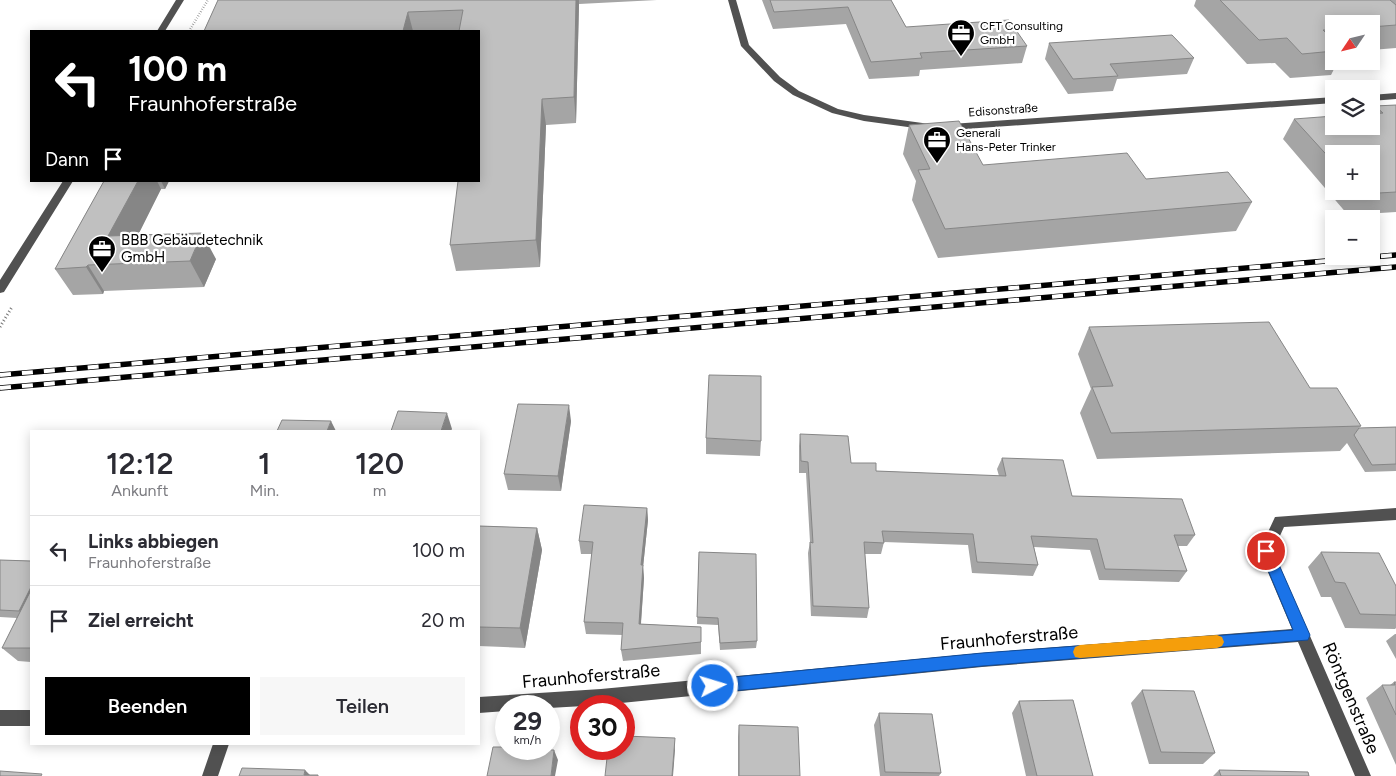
<!DOCTYPE html>
<html lang="de">
<head>
<meta charset="utf-8">
<style>
	:root { --surface:#fff; --page:#f7f7f7; --text:#2b2b33; --muted:#7c7c81; --line:#e1e1e2; --accent:#000 }
	body { margin:0; font-family:Figtree,sans-serif; background:var(--page); color:var(--text); height:100vh; display:flex; flex-direction:column; font-size:19px; white-space:nowrap }
	* { box-sizing:border-box; margin:0 }
	p { font-size:16px; color:var(--muted) }
	.icon { flex:none; width:28px; height:28px; fill:none; stroke:currentColor; stroke-width:2; stroke-linecap:round; stroke-linejoin:round }
	.map { position:relative; flex:1; overflow:hidden }
	.drawer { position:absolute; left:30px; top:430px; width:450px; height:315px; display:flex; flex-direction:column; background:var(--surface); border-radius:0px; box-shadow:0 2px 12px #0003 }
	.drawer>* { flex:none }
	.banner { position:absolute; left:30px; top:30px; width:450px; height:152px; border-radius:0px; box-shadow:0 2px 12px #0003; background:#000; color:#fff; overflow:hidden }
	.needle { width:32px; rotate:235deg }
	.controls { position:absolute; left:1325px; top:15px; display:grid; gap:10px }
	.controls a { display:grid; place-items:center; width:55px; height:55px; border-radius:0px; background:var(--surface); box-shadow:0 2px 12px #0003; font-size:25px }
	.speed { position:absolute; left:495px; top:695px; display:flex; gap:10px; font-size:25px; font-weight:700; text-align:center }
	.speed>* { display:grid; place-content:center; width:65px; height:65px; border-radius:50%; background:var(--surface); box-shadow:0 2px 12px #0003; line-height:1 }
	.speed small { font-size:12px; font-weight:400 }
	.speed .limit { border:8px solid #d22; background:#fff; color:#111 }
	.pin { position:absolute; display:grid; place-items:center; width:42px; height:42px; color:#fff; margin:-21px; border:2px solid #fff; border-radius:50%; box-shadow:0 1px 5px #0007 }
	.me { position:absolute; width:55px; margin:-28px; rotate:85deg; stroke-linejoin:round; filter:drop-shadow(0 0 4px #0008) }
	.turn { display:flex; align-items:center; gap:18px; height:105px; padding:0 15px; font-size:22px }
	.turn .icon { width:65px; height:65px; stroke-width:2.5 }
	.turn b { display:block; font-size:35px; line-height:42px }
	.then { display:flex; align-items:center; height:48px; padding:0 15px; background:#0003; gap:10px; font-size:19px }
	.eta { display:flex; justify-content:space-evenly; align-items:center; height:85px; text-align:center }
	.eta b { font-size:30px; font-weight:600; line-height:35px }
	.primary-button { display:flex; gap:10px; margin-top:auto; padding:10px 15px }
	.primary-button a { flex:1; height:58px; border-radius:0px; background:var(--accent); color:#fff; font-size:20px; font-weight:600; line-height:58px; text-align:center }
	.primary-button a+a { background:var(--page); color:var(--text) }
	ul { padding:0; list-style:none }
	li { display:flex; align-items:center; gap:15px; height:70px; padding:0 15px; border-top:1px solid var(--line) }
	li div { flex:1 }
	li b { display:block; font-size:19px }
	li em { font-style:normal }
	.map>svg:first-child { display:block }
	.lines { fill:none; stroke-linecap:round; stroke-linejoin:round }
	.path-far1 { stroke:#737373; stroke-width:2.5; stroke-dasharray:0.5 2; stroke-linecap:butt }
	.path { stroke:#737373; stroke-width:3; stroke-dasharray:1 2.5; stroke-linecap:butt }
	.minor { fill:#515151; fill-rule:evenodd }
	.rail-casing { stroke:#000; stroke-width:5.5 }
	.rail { stroke:#fff; stroke-width:4; stroke-dasharray:11; stroke-linecap:butt }
	.wall { fill:#a5a5a5; fill-rule:evenodd }
	.shaded-wall { fill:#868686 }
	.building { fill:#c0c0c0; stroke:#868686 }
	.route { fill:#1a73e8; stroke:#114b97 }
	.slow { fill:#f59e0b }
	.labels { text-anchor:middle; dominant-baseline:central; stroke-width:4.5; stroke-linejoin:round; paint-order:stroke }
	.far-poi-label { font-size:12px; fill:#000; stroke:#fff; text-anchor:start }
	.far-street-label { font-size:12px; fill:#000; stroke:#fff }
	.poi-label { font-size:15px; fill:#000; stroke:#fff; text-anchor:start }
	.near-street-label { font-size:18px; fill:#000; stroke:#fff }
</style>
</head>
<body>
<div class="map">
<svg width="1396" height="776" viewBox="0 0 1396 776">
	<rect width="100%" height="100%" fill="#fff"/>
	<g class="lines">
		<path class="path-far1" d="M189 31 208 0"/>
		<path class="path" d="M0 327 12 307"/>
		<path class="minor" d="M176 0H184L165 31H157Z
			M728 0H736L749 45 780 77 799 91 838 109 864 115 937 125 1334 97V103L937 131 864 121 832 113 793 95 774 81 741 46Z
			M1396 93V99L1371 101V95Z
			M63 181H73L4 292 0 293V280Z
			M1396 508V520L1284 527 1273 551 1371 776H1355L1298 642 982 667 601 705 549 708V706H506V711L479 713V697L601 689 982 653 1292 629 1259 551 1275 517Z
			M0 710H31V726H0Z
			M213 744H229L218 776H202Z"/>
		<g class="rail-casing">
			<path id="rail" d="M0 375 1396 255
				M0 388 1396 267"/>
		</g>
		<use href="#rail" class="rail"/>
	</g>
	<path class="wall" d="M218 0H657L579 4 576 123 546 125 540 267 456 271 450 245 479 31H204Z
		M762 0H891L906 27 1027 46 1022 63 920 70 919 76 869 79 846 24 773 29Z
		M1196 0H1396V48L1371 50V24H1334V61H1338L1331 75 1290 78 1275 63 1247 64 1194 6Z
		M1049 43 1194 58 1187 74 1117 79 1113 91 1068 94 1045 59Z
		M1396 105V212L1348 215 1283 139 1294 119 1371 126V112L1375 106ZM1334 154 1371 191H1334Z
		M909 125 983 165 1146 179 1252 202 1236 231 938 258 912 200 916 181 903 154Z
		M104 181H169L165 189H161L138 235 216 259 204 287 104 291 103 294 73 295 55 269Z
		M1089 327 1310 388 1361 426 1359 428 1396 427V471L1365 472 1347 443 1340 451 1097 459 1080 413 1091 389 1078 354Z
		M571 421 561 491 508 490 504 474Z
		M800 434 851 463 876 471 999 476 997 469 1002 458 1072 496 1195 535 1187 546H1178L1187 571 1179 582 1099 580 1090 550 1034 547 1038 565 1033 576 972 573 968 545 884 542 881 554H865L869 608 867 618 811 616 808 553 810 542 806 473H799V446Z
		M706 438 761 441 760 456 706 454Z
		M647 508 648 520 643 567 644 578 641 624 701 627V654L623 661 621 650 623 635 586 634 584 622 592 554H581L579 541Z
		M479 526 537 528 542 550 525 648 479 646Z
		M699 552 757 641 756 648 720 650 718 625 697 624Z
		M1321 552 1396 586V628L1395 629 1345 628 1331 597H1321L1308 567Z
		M0 560 31 561V662L18 661 2 648 17 618 0 617Z
		M1395 634H1396V659L1386 641Z
		M1394 682H1396V765L1366 698 1382 685H1390Z
		M1142 690 1215 753 1203 764H1149L1131 703Z
		M1019 701 1093 776H1026L1012 713Z
		M879 713 941 773 939 776H880L874 725Z
		M739 725 800 776H738V737Z
		M1219 770 1309 776H1213Z"/>
	<path class="shaded-wall" d="M576 0H579V4L576 123 574 97Z
		M408 12 413 31H403Z
		M542 99 546 125 540 267 536 240Z
		M138 181H157L161 189 124 263 108 236Z
		M161 181H169L165 189Z
		M202 233 216 259 204 287 190 261Z
		M88 265 104 291 103 294 86 267Z
		M569 405 571 421 561 491 558 476Z
		M447 413 452 429 451 431H441Z
		M331 421 336 431H327Z
		M647 508 648 520 643 567 644 578 640 635 639 624 641 565Z
		M537 528 542 550 525 648 520 628Z
		M31 587V609L27 618 19 611Z
		M675 738V750L673 776H672Z
		M554 750 558 760 555 776H551Z
		M305 770 311 776 304 775Z"/>
	<path class="building" d="M218 0H576L574 97 542 99 536 240 450 245 458 181H479V31H459L463 10 408 12 403 31H204Z
		M770 0H891L906 27 1009 20 1027 46 920 53 922 58 871 62 848 7 774 12Z
		M1220 0H1390L1396 5V25L1371 27V24H1334V30H1323L1334 41V51L1302 54 1287 38 1259 40Z
		M1172 35 1194 58 1110 64 1118 76 1073 79 1049 43Z
		M1396 105V192L1361 194 1359 191H1371V154H1334V163L1294 119 1334 116V126H1371V114L1383 113 1375 106Z
		M959 121 983 165 1127 153 1146 179 1228 172 1252 202 945 229 918 170 930 169 909 125Z
		M104 181H138L108 236 202 233 190 261 88 265 86 267 55 269Z
		M1269 322 1310 388H1337L1361 426 1111 433 1092 387 1113 386 1089 327Z
		M709 375 761 376V441L706 438Z
		M518 404 569 405 558 476 504 474Z
		M398 411 447 413 441 431H391Z
		M282 420 331 421 327 431H277Z
		M1396 427V464L1372 465 1354 435 1359 428Z
		M800 434 848 436 851 463H876V471L1006 476 1002 458 1063 460 1072 496 1182 499 1195 535H1174L1187 571 1105 569 1097 539 1031 536 1038 565 977 562 973 534 882 531 884 543 864 542 869 608 813 606 810 542 813 543 808 462 801 461Z
		M584 505 647 508 641 565H643L639 624 701 627V642L621 650 623 623 584 622 593 542 579 541Z
		M479 526 537 528 520 628 479 627Z
		M699 552 756 554 757 641 720 643 718 618 697 617Z
		M1321 552 1379 553 1396 586V615L1360 614 1345 583 1335 582Z
		M0 560 31 561V587L19 611 0 610Z
		M31 590V648H2Z
		M1394 682H1396V715L1382 685H1395Z
		M1142 690 1194 691 1215 753 1161 752Z
		M1073 700 1093 776H1037L1019 701Z
		M879 713 932 714 941 773 885 772Z
		M739 725 798 727 800 776H739Z
		M624 736 675 738 672 776H605L608 749H624Z
		M493 747H506V749L554 750 551 776H487Z
		M242 768 305 770 304 775H318V776H239Z
		M1219 770 1308 772 1309 776H1221Z
		M0 771 42 774 41 776H0Z"/>
	<path class="route" d="M1266 545 1271 547 1273 551 1310 635 1308 640 982 666 713 693 708 691 706 686 708 681 713 679 982 653 1293 630 1260 551 1262 547Z"/>
	<path class="slow" d="M1217 635 1222 637 1224 642 1222 646 1217 648 1080 658 1075 657 1073 652 1075 647 1080 645Z"/>
	<defs>
		<g id="office-pin" transform="scale(1.4375)"><path d="M0 17L-7.5 6A9.5 9.5 0 1 1 7.5 6Z" fill="#000" stroke="#fff"/><path d="M-6-3h4V-5.5h4V-3h4V5H-6ZM-1-4.5V-3h2v-1.5ZM-6 0V1H6V0Z" fill="#fff"/></g>
	</defs>
	<g fill-rule="evenodd">
		<use href="#office-pin" x="961" y="33"/>
		<use href="#office-pin" x="937" y="140"/>
		<use href="#office-pin" x="102" y="249"/>
	</g>
	<g class="labels">
		<g class="far-poi-label">
			<text x="980" y="26">CFT Consulting<tspan x="980" dy="14">GmbH</tspan></text>
			<text x="956" y="133">Generali<tspan x="956" dy="14">Hans-Peter Trinker</tspan></text>
		</g>
		<g class="far-street-label">
			<text transform="translate(1003 110) rotate(-4)">Edisonstraße</text>
		</g>
		<g class="poi-label">
			<text x="121" y="240">BBB Gebäudetechnik<tspan x="121" dy="17">GmbH</tspan></text>
		</g>
		<g class="near-street-label">
			<text transform="translate(1009 638) rotate(-5)">Fraunhoferstraße</text>
			<text transform="translate(591 676) rotate(-5)">Fraunhoferstraße</text>
			<text transform="translate(1351 698) rotate(67)">Röntgenstraße</text>
		</g>
	</g>
</svg>
<div class="controls">
<a><svg class="needle" viewBox="-14 -14 28 28"><path d="M0-13l5 13h-10z" fill="#e53935"/><path d="M0 13l5-13h-10z" fill="#7c7c81"/></svg></a>
<a><svg class="icon" aria-label="layers" viewBox="0 0 24 24"><path d="M12 4l9 5-9 5-9-5zM3 14l9 5 9-5"/></svg></a>
<a>+</a>
<a>−</a>
</div>
<div class="speed"><div>29<small>km/h</small></div><div class="limit">30</div></div>
<div class="pin" style="left:1266px;top:551px;background:#d93025"><svg class="icon" aria-label="arrive" viewBox="0 0 24 24"><path d="M6 21V4h12l-3 4 3 4H6"/></svg></div>
<svg class="me" style="left:713px;top:686px" viewBox="-20 -20 40 40"><circle r="17" fill="#1a73e8" stroke="#fff" stroke-width="3"/><path d="M0-11L8 9 0 5-8 9z" fill="#fff"/></svg>
<div class="banner">
<div class="turn"><svg class="icon" aria-label="left" viewBox="0 0 24 24"><path d="M17 20v-9H6M10 6l-5 5 5 5"/></svg><div><b>100 m</b>Fraunhoferstraße</div></div>
<div class="then">Dann<svg class="icon" aria-label="arrive" viewBox="0 0 24 24"><path d="M6 21V4h12l-3 4 3 4H6"/></svg></div>
</div>
<section class="drawer">
<div class="eta">
<div><b>12:12</b><p>Ankunft</p></div>
<div><b>1</b><p>Min.</p></div>
<div><b>120</b><p>m</p></div>
</div>
<ul>
<li><svg class="icon" aria-label="left" viewBox="0 0 24 24"><path d="M17 20v-9H6M10 6l-5 5 5 5"/></svg><div><b>Links abbiegen</b><p>Fraunhoferstraße</p></div><em>100 m</em></li>
<li><svg class="icon" aria-label="arrive" viewBox="0 0 24 24"><path d="M6 21V4h12l-3 4 3 4H6"/></svg><div><b>Ziel erreicht</b></div><em>20 m</em></li>
</ul>
<div class="primary-button"><a>Beenden</a><a>Teilen</a></div>
</section>
</div>
</body>
</html>
